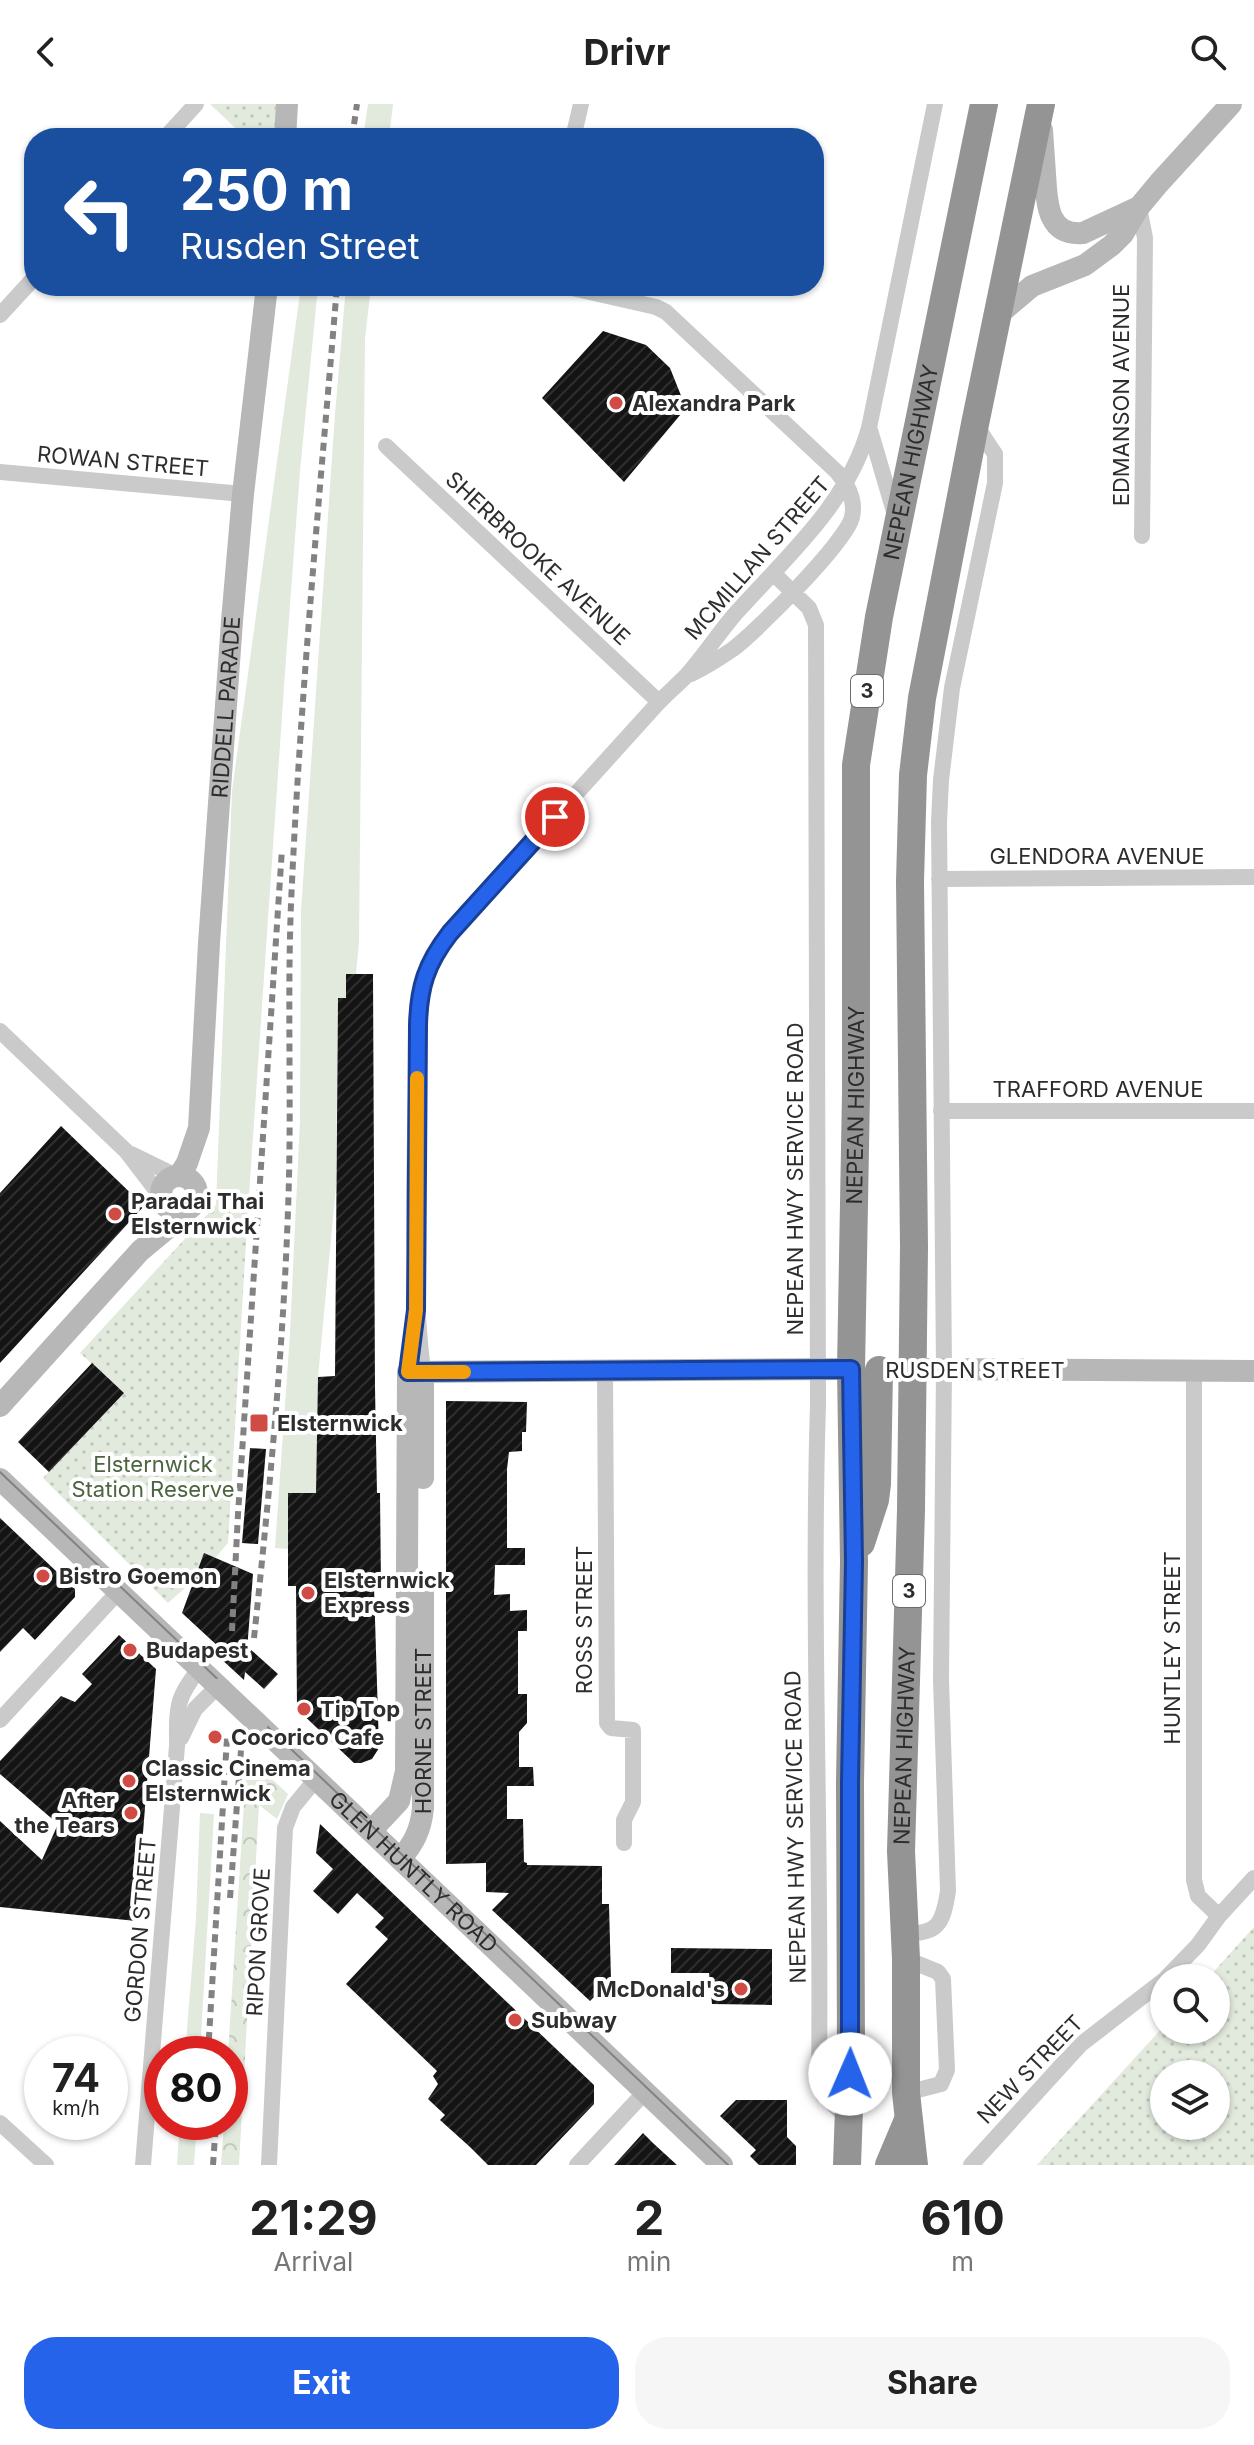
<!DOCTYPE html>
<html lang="en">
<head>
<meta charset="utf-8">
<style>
	:root { --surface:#fff; --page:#f6f6f6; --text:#222; --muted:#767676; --accent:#2563eb }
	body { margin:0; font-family:Inter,sans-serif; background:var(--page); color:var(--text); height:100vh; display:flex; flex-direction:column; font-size:30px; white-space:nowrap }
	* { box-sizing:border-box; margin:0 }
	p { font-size:26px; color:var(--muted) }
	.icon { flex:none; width:44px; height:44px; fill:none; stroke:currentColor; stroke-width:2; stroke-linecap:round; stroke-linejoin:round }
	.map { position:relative; height:2061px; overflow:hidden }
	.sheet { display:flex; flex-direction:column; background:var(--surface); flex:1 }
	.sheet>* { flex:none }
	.banner { position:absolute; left:24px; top:24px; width:800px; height:168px; border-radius:32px; box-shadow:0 2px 6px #0004; background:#1a4fa0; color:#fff; overflow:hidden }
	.controls { position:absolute; left:1150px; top:1860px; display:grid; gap:16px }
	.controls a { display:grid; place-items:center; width:80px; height:80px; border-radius:50%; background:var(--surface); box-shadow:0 2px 6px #0004; font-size:40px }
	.speed { position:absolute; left:24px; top:1932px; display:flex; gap:16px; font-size:40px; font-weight:700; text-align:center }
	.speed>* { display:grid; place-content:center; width:104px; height:104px; border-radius:50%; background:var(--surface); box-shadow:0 2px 6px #0004; line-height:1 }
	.speed small { font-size:20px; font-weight:400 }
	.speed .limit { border:12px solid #d22; background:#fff; color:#111 }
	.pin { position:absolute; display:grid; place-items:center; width:68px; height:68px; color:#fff; margin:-34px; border:4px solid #fff; border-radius:50%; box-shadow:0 2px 8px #0007 }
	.me { position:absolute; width:88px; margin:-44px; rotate:1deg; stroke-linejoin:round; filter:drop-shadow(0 0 6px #0008) }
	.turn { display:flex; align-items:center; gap:28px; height:168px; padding:0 24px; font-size:36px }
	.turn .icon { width:104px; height:104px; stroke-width:2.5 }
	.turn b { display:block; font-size:56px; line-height:68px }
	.eta { display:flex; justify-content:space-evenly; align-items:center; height:136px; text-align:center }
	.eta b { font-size:48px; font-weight:700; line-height:56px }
	.action { display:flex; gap:16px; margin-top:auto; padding:16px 24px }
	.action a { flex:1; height:92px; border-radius:32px; background:var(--accent); color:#fff; font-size:32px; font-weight:700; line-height:92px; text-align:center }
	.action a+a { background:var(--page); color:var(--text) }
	header { display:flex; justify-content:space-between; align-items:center; height:104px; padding:0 24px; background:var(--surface); font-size:36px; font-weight:700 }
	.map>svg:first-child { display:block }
	.grass { fill:#e2e9dd }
	.forest { fill:url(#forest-crowns) }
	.park { fill:url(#park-dots); fill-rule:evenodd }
	.building { fill:url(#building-hatch) }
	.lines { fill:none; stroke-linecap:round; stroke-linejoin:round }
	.street { stroke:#cacaca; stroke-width:16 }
	.secondary { stroke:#b7b7b7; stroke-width:22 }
	.highway { stroke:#949494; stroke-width:28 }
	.tram { stroke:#828282; stroke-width:2 }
	.rail { stroke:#828282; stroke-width:6; stroke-dasharray:8 6; stroke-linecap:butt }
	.secondary-bridge { stroke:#b7b7b7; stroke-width:22 }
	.route-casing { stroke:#184099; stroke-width:20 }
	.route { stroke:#2563eb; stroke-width:14 }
	.slow { stroke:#f59e0b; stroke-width:14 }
	.poi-dot { fill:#d04b44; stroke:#fff; stroke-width:3 }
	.labels { text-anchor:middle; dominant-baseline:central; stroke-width:8; stroke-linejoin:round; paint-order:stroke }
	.shield { fill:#fff; stroke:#6c6c6c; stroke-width:2 }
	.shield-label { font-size:20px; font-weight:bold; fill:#2d2d2d }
	.street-label { font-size:22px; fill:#2d2d2d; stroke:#fff }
	.poi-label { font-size:22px; font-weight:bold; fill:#2d2d2d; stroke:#fff; text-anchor:start }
	.park-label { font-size:22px; fill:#4c6440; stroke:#fff }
</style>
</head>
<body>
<header><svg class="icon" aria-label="back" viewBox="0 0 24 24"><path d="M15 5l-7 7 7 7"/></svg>Drivr<svg class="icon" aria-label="search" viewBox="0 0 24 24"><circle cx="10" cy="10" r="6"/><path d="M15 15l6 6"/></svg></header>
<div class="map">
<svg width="1254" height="2061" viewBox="0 0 1254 2061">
	<defs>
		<pattern id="forest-crowns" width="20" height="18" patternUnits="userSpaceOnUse" patternTransform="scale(2)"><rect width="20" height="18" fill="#e2e9dd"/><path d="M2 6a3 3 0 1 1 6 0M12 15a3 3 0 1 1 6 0" fill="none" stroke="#c2c8be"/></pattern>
		<pattern id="park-dots" width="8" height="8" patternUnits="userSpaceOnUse" patternTransform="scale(2)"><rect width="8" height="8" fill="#e2e9dd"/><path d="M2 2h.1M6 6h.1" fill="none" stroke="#c2c8be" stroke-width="1.8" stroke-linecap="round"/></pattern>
		<pattern id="building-hatch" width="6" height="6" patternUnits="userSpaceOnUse" patternTransform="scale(2)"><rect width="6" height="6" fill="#141414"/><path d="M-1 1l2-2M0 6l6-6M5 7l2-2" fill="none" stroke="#2e2e2e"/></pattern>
	</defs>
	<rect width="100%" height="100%" fill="#fff"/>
	<path class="grass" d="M368 0H393L389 34H363Z
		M301 182H318L300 367 286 554 248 1105 216 1101 232 687Z
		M346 182H371L365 235 359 838 356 870H346V894L338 895 336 1082 318 1273 316 1389H288V1445L275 1444 290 1229 300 1016 301 807 335 310Z
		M200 1709 214 1710 200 1950H185L196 1814Z
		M180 2018H197L194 2061H177Z"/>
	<path class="forest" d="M247 1652 288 1690 277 1715 259 1701 239 2061H221L224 2018H230V1950H228Z"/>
	<path class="park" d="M210 0H281L277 34H246Z
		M216 1101 248 1105 228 1439 202 1469 168 1499 43 1374 124 1289 80 1249Z
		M1254 1823V2061H1037L1164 1922V1926H1216V1874H1208ZM1216 1970V2022H1164V1970Z"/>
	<path class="building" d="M603 227 646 241 670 264 686 304 624 378 542 294Z
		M346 870H373L375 1284 377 1389H380L381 1483H374L379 1644 372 1655 361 1659H354L297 1605 296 1482H288V1389H316L318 1273 335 1272 338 894H346Z
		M61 1022 144 1102 0 1259V1089Z
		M92 1259 124 1289 49 1368 18 1338Z
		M446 1297 527 1298 526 1328H522V1347L509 1348 507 1365V1444H525V1461H495L494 1491 510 1490V1507L527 1506V1527H518V1590H527V1619L519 1628V1663H533L534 1682H507V1715H523L524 1758 527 1759V1761L602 1762V1800H609L611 1876 590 1897 492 1806 509 1789 486 1788V1759L446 1760Z
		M250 1344 266 1345 258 1440 242 1439Z
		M0 1414 75 1485V1493L35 1536 23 1524 0 1548Z
		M204 1449 253 1470 247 1546 249 1544 278 1570 264 1585 245 1568 244 1576 219 1553 221 1545 182 1509Z
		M119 1531 156 1565 136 1817 0 1803V1717L42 1756 58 1720 0 1670V1657L61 1592 75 1598 92 1580 82 1570Z
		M320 1720 594 1981V2000L536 2061H488L470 2043 440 2016 445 2011 428 1995 438 1980 433 1972 437 1967 346 1880 388 1835 375 1823 384 1814 357 1789 338 1810 313 1787 333 1765 316 1749Z
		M671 1844 772 1845V1901L712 1900 709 1869H671Z
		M736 1996H787V2033L796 2042V2061H759L750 2052 756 2046 720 2012Z
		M643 2029 654 2040 677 2061H614Z"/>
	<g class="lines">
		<path class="street" d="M165 34 196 0
			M573 34 581 0
			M1139 103 1145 134 1142 432
			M563 182 656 203 666 208 837 368C848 381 856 396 852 413 847 437 756 528 733 545 720 554 706 563 691 570
			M0 211 34 174
			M870 326 895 411
			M386 342 659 598
			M0 368 243 390
			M773 469 809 504 816 521 818 1300C811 1524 822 1748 819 1972L823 1991 848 2014
			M939 775 1254 773
			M0 927 126 1047 162 1094
			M941 1007H1254
			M131 1050 176 1072
			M605 1267 607 1619 611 1624 633 1626V1698L624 1716V1739
			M1194 1267V1776L1198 1792 1219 1812
			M423 1268C409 1146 415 1018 419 895 424 869 434 849 450 829L659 598C668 589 677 581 686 572 703 553 718 530 735 510 786 453 848 400 869 324L935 0
			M0 1616 119 1487
			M181 1634 195 1605 218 1582
			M905 1829C938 1831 943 1819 948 1787L941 1576 944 1265 939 718 941 676 952 584 995 379V350L975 320
			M906 1855 938 1868 943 1875 947 1966 941 1980 906 1989
			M1166 1874 1198 1841 1219 1812 1254 1774
			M0 2019 46 2061
			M143 2061 177 1642C177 1604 175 1595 200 1564
			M269 2061 285 1724 293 1703 316 1675
			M577 2061 645 1988
			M971 2061 1080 1941 1164 1876"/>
		<g class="secondary">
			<path d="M1042 26C1043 41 1044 55 1045 70 1047 97 1046 132 1083 129L1139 103"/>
			<path d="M285 34 287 0"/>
			<path d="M999 210 1032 182 1085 161 1112 141 1123 130 1139 103 1159 79 1231 0"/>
			<circle cx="179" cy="1090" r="18"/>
			<path id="s1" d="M179 1072 187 1059 199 1024 209 839 232 517 243 390 267 182"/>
			<path d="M913 1265 1254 1267"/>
			<path d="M423 1273V1374"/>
			<path d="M0 1302 140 1147 176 1117 185 1107"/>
			<path d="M0 1375 221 1585"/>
			<path id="s2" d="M257 1619 722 2061"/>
			<path d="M371 1727 399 1697 406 1667 408 1268 851 1265"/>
			<path id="s3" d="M400 1755C414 1740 421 1725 423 1704V1485"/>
		</g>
		<g class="highway">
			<path d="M861 1439 875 1396 877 1380 879 1266"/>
			<path id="s4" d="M847 2061 851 1948 850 1678 854 1458 851 1265 856 989V661L879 513 984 0"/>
			<path d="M889 2061 908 2016"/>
			<path id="s5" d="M914 2061 906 1989V1855L901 1747 911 1406 914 1143 910 777 913 671 922 594 975 320 1041 0"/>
		</g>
		<path class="tram" d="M0 1368 728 2061"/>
		<path class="rail" d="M352 34 357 0
			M232 1527 238 1410 282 745
			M254 1534C269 1392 283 1249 288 1106 292 1004 287 902 291 800 300 594 320 388 337 182
			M230 1794 241 1646
			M208 1950 227 1634
			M213 2061 216 2018"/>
		<path class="secondary-bridge" d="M221 1585 257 1619"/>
	</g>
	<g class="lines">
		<g class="route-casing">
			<path id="route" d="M555 713 450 829C426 860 419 883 418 921L416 1206 408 1268 851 1265 854 1458 850 1678V1970"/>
		</g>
		<use href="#route" class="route"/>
		<path class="slow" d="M417 974 416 1206 408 1268H464"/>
	</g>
	<g class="poi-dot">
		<circle cx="616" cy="299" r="8"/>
		<circle cx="115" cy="1110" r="8"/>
		<rect x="249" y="1309" width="20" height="20" rx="4"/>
		<circle cx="43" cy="1472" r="8"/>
		<circle cx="308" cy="1489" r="8"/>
		<circle cx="130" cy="1546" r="8"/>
		<circle cx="304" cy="1605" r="8"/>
		<circle cx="215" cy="1633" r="8"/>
		<circle cx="129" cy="1677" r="8"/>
		<circle cx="131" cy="1709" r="8"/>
		<circle cx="741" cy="1885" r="8"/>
		<circle cx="515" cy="1916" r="8"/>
	</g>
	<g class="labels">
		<g class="shield">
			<rect x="851" y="571" width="32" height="32" rx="6"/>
			<rect x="893" y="1471" width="32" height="32" rx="6"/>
		</g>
		<g class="shield-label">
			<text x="867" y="587">3</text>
			<text x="909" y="1487">3</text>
		</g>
		<g class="street-label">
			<text transform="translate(1121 291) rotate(-90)">EDMANSON AVENUE</text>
			<text transform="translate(123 357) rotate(5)">ROWAN STREET</text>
			<text stroke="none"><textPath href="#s4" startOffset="1708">NEPEAN HIGHWAY</textPath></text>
			<text transform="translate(538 454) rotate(43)">SHERBROOKE AVENUE</text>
			<text transform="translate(757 454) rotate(-49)">MCMILLAN STREET</text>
			<text stroke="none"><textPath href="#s1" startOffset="474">RIDDELL PARADE</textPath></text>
			<text x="1097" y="752">GLENDORA AVENUE</text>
			<text x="1098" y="985">TRAFFORD AVENUE</text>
			<text stroke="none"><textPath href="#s4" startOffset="1060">NEPEAN HIGHWAY</textPath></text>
			<text transform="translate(795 1075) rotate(-90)">NEPEAN HWY SERVICE ROAD</text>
			<text x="975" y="1266">RUSDEN STREET</text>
			<text transform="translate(584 1516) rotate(-90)">ROSS STREET</text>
			<text transform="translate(1172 1544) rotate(-90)">HUNTLEY STREET</text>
			<text stroke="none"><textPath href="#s3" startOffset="134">HORNE STREET</textPath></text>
			<text stroke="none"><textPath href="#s5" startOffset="420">NEPEAN HIGHWAY</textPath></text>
			<text transform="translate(795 1723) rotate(-91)">NEPEAN HWY SERVICE ROAD</text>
			<text stroke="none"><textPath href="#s2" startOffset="216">GLEN HUNTLY ROAD</textPath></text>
			<text transform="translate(140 1826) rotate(-85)">GORDON STREET</text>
			<text transform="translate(258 1838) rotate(-87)">RIPON GROVE</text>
			<text transform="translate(1030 1965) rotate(-46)">NEW STREET</text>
		</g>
		<g class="poi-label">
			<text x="632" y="299">Alexandra Park</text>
			<text x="131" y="1097">Paradai Thai<tspan x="131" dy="25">Elsternwick</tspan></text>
			<text x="277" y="1319">Elsternwick</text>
			<text x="59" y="1472">Bistro Goemon</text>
			<text x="324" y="1476">Elsternwick<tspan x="324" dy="25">Express</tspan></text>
			<text x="146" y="1546">Budapest</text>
			<text x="320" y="1605">Tip Top</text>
			<text x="231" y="1633">Cocorico Cafe</text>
			<text x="145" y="1664">Classic Cinema<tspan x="145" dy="25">Elsternwick</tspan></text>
			<text x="115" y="1696" text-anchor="end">After<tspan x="115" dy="25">the Tears</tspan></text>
			<text x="725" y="1885" text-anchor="end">McDonald's</text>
			<text x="531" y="1916">Subway</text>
		</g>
		<g class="park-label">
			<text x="153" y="1360">Elsternwick<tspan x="153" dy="25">Station Reserve</tspan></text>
		</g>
	</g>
</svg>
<div class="controls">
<a><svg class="icon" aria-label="search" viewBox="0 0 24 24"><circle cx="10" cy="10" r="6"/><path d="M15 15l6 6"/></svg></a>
<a><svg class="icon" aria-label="layers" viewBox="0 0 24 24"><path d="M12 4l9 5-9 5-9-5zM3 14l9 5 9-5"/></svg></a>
</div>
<div class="speed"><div>74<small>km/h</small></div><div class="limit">80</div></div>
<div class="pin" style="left:555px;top:713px;background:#d93025"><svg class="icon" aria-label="arrive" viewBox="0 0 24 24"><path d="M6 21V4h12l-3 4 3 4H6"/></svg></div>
<svg class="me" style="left:850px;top:1970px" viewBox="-20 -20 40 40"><circle r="19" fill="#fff"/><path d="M0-13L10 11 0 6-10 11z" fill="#2563eb"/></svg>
<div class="banner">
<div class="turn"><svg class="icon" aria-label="left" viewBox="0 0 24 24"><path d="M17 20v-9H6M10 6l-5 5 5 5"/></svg><div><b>250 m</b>Rusden Street</div></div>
</div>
</div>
<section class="sheet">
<div class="eta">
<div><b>21:29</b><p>Arrival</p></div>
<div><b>2</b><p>min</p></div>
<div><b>610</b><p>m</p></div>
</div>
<div class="action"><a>Exit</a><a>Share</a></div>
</section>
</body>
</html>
